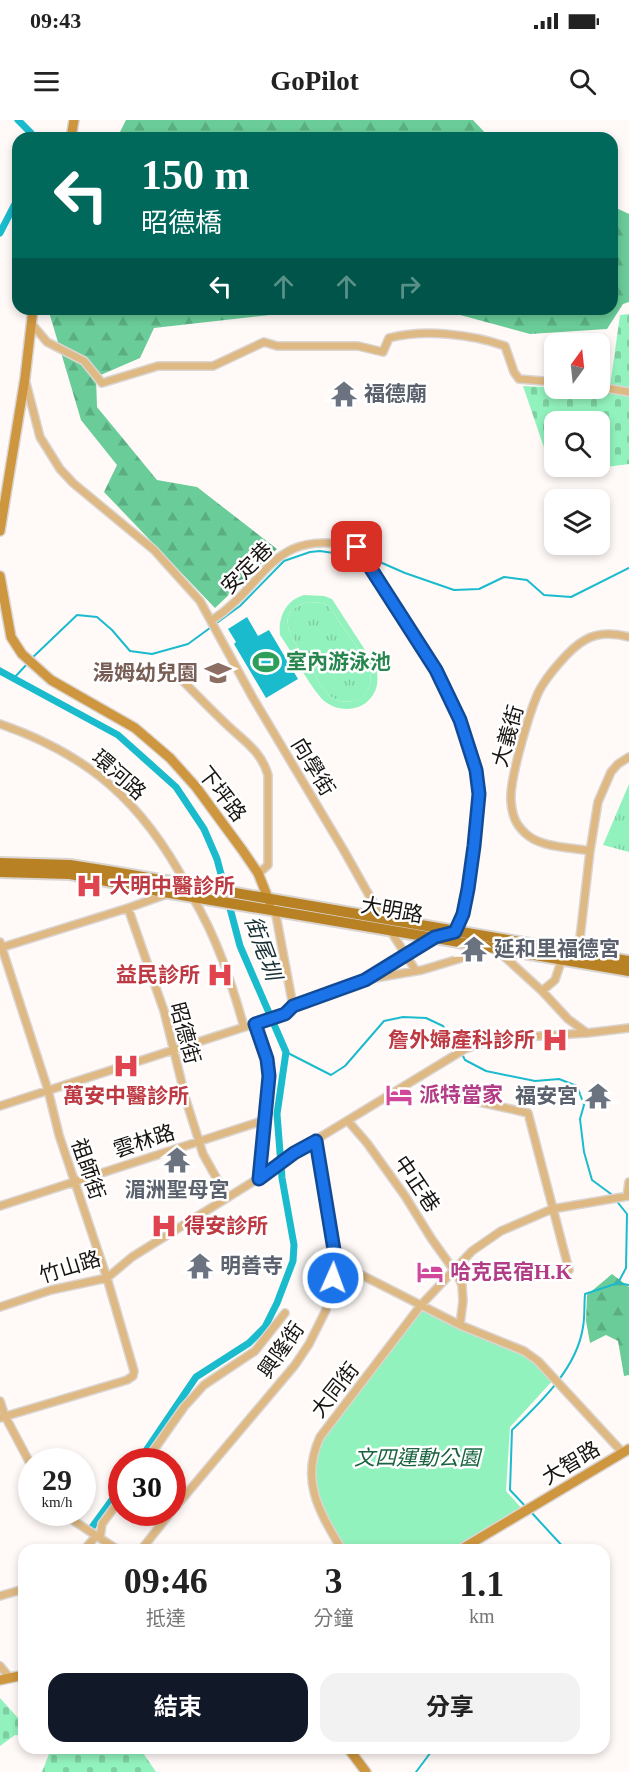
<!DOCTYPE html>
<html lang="zh-TW">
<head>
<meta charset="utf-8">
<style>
	:root { --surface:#fff; --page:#f2f2f2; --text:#222; --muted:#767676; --accent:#111827 }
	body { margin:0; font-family:"Times New Roman","Noto Sans TC",serif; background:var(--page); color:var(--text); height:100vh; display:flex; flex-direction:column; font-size:22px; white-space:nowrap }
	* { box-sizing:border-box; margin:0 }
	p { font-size:20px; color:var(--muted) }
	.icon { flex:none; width:33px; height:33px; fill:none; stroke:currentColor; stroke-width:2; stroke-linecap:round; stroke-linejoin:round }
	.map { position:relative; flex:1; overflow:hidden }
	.details { position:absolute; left:18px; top:1424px; width:592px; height:210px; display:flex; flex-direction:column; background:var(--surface); border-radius:18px; box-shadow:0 3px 9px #0003 }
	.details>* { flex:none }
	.top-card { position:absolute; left:12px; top:12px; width:606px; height:183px; border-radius:18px; box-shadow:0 3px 9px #0003; background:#00695c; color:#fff; overflow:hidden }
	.needle { width:39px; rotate:15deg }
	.tools { position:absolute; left:544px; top:213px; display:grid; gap:12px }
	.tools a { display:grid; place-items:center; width:66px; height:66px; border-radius:12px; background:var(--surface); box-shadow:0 3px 9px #0003; font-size:30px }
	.speed { position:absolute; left:18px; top:1328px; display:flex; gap:12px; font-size:30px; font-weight:700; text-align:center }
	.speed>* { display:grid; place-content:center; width:78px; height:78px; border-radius:50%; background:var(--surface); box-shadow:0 3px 9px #0003; line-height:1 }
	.speed small { font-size:15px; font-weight:400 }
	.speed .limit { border:9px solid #d22; background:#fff; color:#111 }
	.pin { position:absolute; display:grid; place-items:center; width:51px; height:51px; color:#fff; margin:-26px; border-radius:12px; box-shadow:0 3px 9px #0006 }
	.me { position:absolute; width:66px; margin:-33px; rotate:2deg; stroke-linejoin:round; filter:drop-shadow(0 0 4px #0008) }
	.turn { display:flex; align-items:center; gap:21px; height:126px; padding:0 30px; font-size:27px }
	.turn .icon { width:78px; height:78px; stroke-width:2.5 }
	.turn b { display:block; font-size:42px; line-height:51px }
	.lanes { display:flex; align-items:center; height:57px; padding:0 30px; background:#0003; justify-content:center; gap:30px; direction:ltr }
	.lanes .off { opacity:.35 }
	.eta { display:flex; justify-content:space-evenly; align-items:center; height:102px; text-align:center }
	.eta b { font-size:36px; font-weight:700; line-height:42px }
	.action { display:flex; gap:12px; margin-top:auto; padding:12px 30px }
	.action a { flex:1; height:69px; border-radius:18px; background:var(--accent); color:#fff; font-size:24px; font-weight:700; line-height:69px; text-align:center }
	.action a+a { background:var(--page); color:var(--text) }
	.status { display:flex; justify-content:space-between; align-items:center; height:42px; padding:0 30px; background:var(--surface); direction:ltr }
	.status svg { height:16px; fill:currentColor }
	header { display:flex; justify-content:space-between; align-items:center; height:78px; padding:0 30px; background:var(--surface); font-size:27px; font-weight:700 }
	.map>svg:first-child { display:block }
	.grass { fill:url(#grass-tufts) }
	.forest { fill:url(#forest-firs) }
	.cemetery { fill:url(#cemetery-stones); fill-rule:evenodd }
	.park { fill:#92f2bd; fill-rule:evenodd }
	.water { fill:#1bbbce }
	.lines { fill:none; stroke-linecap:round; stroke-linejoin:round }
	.stream { stroke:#1bbbce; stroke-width:2 }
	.canal { stroke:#1bbbce; stroke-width:7 }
	.street-casing { stroke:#dad5d2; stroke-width:10 }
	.secondary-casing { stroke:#dad5d2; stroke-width:12 }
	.primary-casing { stroke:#dad5d2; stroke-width:14 }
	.street { stroke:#deb984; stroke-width:7 }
	.secondary { stroke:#ce963e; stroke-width:9 }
	.primary { stroke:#b78124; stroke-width:10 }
	.route-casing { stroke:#114b97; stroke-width:15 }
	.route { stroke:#1a73e8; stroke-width:10 }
	.labels { text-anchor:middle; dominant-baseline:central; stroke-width:5; stroke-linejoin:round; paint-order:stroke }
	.worship-label { font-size:21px; font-weight:bold; fill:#5b616d; stroke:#fff; text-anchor:start }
	.street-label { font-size:21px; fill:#181412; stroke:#fff }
	.leisure-label { font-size:21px; font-weight:bold; fill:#27864d; stroke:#fff; text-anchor:start }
	.education-label { font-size:21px; font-weight:bold; fill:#785e54; stroke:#fff; text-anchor:end }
	.health-label { font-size:21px; font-weight:bold; fill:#be3a42; stroke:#fff; text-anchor:start }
	.hotel-label { font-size:21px; font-weight:bold; fill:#b23c85; stroke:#fff; text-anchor:start }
	.park-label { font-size:21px; font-style:italic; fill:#1a6341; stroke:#fff }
	.water-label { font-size:22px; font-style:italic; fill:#172e32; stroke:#fff }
</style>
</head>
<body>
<div class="status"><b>09:43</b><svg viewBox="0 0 49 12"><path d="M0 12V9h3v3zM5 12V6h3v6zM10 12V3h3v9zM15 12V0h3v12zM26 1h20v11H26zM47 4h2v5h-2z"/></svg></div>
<header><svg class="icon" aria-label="menu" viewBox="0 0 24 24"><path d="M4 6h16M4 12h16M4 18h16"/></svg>GoPilot<svg class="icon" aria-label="search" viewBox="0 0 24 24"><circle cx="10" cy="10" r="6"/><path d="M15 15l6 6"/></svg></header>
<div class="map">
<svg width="629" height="1652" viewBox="0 0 629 1652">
	<defs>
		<pattern id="grass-tufts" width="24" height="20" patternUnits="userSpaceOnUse" patternTransform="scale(1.5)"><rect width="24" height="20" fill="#92f2bd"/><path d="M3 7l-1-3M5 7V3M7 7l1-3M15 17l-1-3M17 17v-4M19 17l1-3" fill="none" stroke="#7dcfa1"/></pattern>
		<pattern id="forest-firs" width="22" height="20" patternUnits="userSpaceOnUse" patternTransform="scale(1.5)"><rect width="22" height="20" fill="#6acc98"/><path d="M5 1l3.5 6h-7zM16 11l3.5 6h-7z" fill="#5bae82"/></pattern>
		<pattern id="cemetery-stones" width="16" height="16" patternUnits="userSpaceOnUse" patternTransform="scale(1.5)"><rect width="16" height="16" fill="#92f2bd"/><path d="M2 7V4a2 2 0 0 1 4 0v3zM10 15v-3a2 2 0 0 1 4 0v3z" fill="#7dcfa1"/></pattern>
	</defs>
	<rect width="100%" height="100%" fill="#fffaf7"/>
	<path class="grass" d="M309 482 323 483 329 486C340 504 361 530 369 548 374 562 368 578 354 581 345 583 334 581 328 574 320 566 314 553 308 543 295 523 269 491 309 482Z
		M629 664V732L603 725Z"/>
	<path class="forest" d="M126 0H473L490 18H117Z
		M612 86 629 94V182L623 184 607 209 530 214 438 189H612Z
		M50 189H323L154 208 140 238 96 257 97 287 157 360 197 367 277 429 215 488 104 372 117 345 81 300 49 192Z
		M612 1154 629 1167V1255L624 1256 618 1221 606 1215 590 1223 586 1201 587 1175Z"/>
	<path class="cemetery" d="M629 194V267L610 266 620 195Z
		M523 266 606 270 629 275V344L553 354ZM555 302H600V346H555Z
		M0 1578 18 1598 24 1600V1616L15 1615 0 1626Z
		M49 1628H135L141 1630 156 1652H42L49 1634Z"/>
	<path class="park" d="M304 475 324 476 332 479 376 547C379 560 378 572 368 581 355 593 333 591 321 578 306 560 294 535 280 515 278 497 286 480 304 475ZM309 482 323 483 329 486C341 505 360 529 369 548 374 562 368 578 353 581 345 583 334 581 328 574 320 566 314 553 308 543 295 523 269 491 309 482Z
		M421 1187 524 1231 555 1258 510 1307 506 1371 525 1392 461 1429H342L316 1383 311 1345 320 1317Z"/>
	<path class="water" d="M247 497 258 516 269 510 298 559 266 578 234 524 236 522 228 509Z"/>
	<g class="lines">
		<path class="stream" d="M365 438 373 439 405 453 454 470 479 469 504 457 527 460 544 475 571 477 629 448
			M31 539 77 495 97 497 112 510 130 531 152 534 188 524 240 486 284 441 310 432 320 431 360 437
			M14 558 28 543
			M286 932 331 955 345 946 384 901 403 897 426 898 443 906 459 930
			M462 934 465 940 486 951 535 961 559 959 577 966 584 985 580 999 584 1032 592 1060 611 1074 627 1094 626 1148 618 1163 585 1174C584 1185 585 1197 583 1207 577 1248 541 1282 512 1310L510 1370 527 1388
			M618 1163 629 1165
			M531 1392 566 1430
			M604 1505V1523
			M416 1652 434 1628"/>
		<path class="canal" d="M18 0 31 13V18
			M0 113 18 78
			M0 551 118 615 176 667 204 709 217 739 240 826 286 932 277 994 282 1058 294 1125 293 1141 277 1183 265 1207 249 1223 196 1257 139 1341
			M90 1410 122 1366"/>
		<g class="street-casing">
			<path id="street" d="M31 203 47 222 84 241 102 263 158 246H213L264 222 277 226H358L383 232 389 218C425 209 471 214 505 226L514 252 519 259 555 262
				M26 263 40 317 60 349 73 363 154 430 200 481 253 578 343 729 382 798
				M600 267 629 272
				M211 501C270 462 270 407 357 427L359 433 436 550 460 600 476 650 479 674 474 726 463 794 453 812
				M171 549C189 567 206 585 224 602 241 619 261 630 268 655V745L258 754
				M0 604C90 635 143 683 187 766
				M590 731C570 727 540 728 525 713 515 704 512 694 511 681 509 660 530 590 539 571 547 556 570 528 585 520 599 512 614 513 629 517
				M192 776C217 818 231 861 244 907
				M128 788 164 891 186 980 203 1034 227 1077
				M275 790 293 886
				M390 810 416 851
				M0 822 48 970 59 1015 107 1158 134 1251 133 1256 127 1260 0 1298
				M0 828 128 788 170 773 186 765
				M578 835 590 731 598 682 611 652 618 644 629 637
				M369 859 422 850 495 828 542 871 568 899 587 913 629 908
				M542 871 555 860 562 839
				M255 904 267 939 269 956 259 1059
				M457 977 528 993 569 1150
				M0 986 285 894 293 886 365 860 434 818
				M348 1001 367 1023 405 1076 431 1118 458 1156 462 1165 463 1181 460 1205
				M627 1076 629 1062
				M0 1086 265 1000
				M336 1142 460 1205 524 1231 538 1241 623 1333
				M0 1187 51 1170 107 1158 132 1137 264 1055 294 1033 465 929 494 919 587 913
				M0 1281 5 1296 32 1347
				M146 1341 184 1287 204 1265 255 1231 285 1193
				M172 1391 295 1245 309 1224 326 1190 336 1142 316 1021
				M64 1392 74 1401 118 1430
				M100 1418 102 1404 122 1377
				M84 1430 96 1416
				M141 1430 171 1392
				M342 1430C319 1391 300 1361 320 1317L421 1185 472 1131 501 1111 552 1089 629 1076
				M0 1476 24 1469
				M0 1546 9 1557"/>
		</g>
		<g class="secondary-casing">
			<path id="secondary" d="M71 18 74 0
				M0 411 25 258 33 189
				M0 456 11 517 22 534 51 560 135 608 170 638 196 667 243 731 258 753 270 783
				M460 1430 629 1329
				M0 1560 24 1555
				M348 1628 366 1652"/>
		</g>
		<g class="primary-casing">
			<path id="primary" d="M0 743 70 745 114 752 629 841
				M0 752 70 754 170 773 629 851"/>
		</g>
		<use href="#street" class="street"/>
		<use href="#secondary" class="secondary"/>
		<use href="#primary" class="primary"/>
	</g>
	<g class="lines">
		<g class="route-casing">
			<path id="route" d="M333 1158 336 1142 316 1021 294 1033 259 1059 269 956 267 939 255 904 285 894 293 886 365 860 435 817 455 812 463 794 468 769 474 726 479 674 476 650 460 600 436 550 357 427"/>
		</g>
		<use href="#route" class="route"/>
	</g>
	<defs>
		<g id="temple-bare" transform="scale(2.07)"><path d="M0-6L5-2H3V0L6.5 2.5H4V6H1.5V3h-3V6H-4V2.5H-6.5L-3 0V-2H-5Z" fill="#6b7280" stroke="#fff" stroke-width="2.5" paint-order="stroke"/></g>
		<g id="stadium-bare" transform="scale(2.07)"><path d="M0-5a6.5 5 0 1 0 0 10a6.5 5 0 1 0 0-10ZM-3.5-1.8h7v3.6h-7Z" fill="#2e9e5b" stroke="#fff" stroke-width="2.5" paint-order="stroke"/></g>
		<g id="school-bare" transform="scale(2.07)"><path d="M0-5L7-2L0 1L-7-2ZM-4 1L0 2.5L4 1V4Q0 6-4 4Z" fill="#8d6e63" stroke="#fff" stroke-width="2.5" paint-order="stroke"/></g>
		<g id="hospital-bare" transform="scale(2.07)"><path d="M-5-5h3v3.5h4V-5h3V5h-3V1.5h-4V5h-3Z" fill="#e0444e" stroke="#fff" stroke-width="2.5" paint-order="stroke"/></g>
		<g id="hotel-bare" transform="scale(2.07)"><path d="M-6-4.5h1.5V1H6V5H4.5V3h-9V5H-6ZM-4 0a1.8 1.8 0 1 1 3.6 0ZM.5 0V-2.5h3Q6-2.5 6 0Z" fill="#d1479c" stroke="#fff" stroke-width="2.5" paint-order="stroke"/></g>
	</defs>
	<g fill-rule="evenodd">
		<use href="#temple-bare" x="344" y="274"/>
		<use href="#stadium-bare" x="266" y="542"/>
		<use href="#school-bare" x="218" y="553"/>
		<use href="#hospital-bare" x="89" y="766"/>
		<use href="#temple-bare" x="474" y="829"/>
		<use href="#hospital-bare" x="220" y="855"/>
		<use href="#hospital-bare" x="555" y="920"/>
		<use href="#hospital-bare" x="126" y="946"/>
		<use href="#hotel-bare" x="399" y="975"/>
		<use href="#temple-bare" x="598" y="976"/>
		<use href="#temple-bare" x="177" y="1040"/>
		<use href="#hospital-bare" x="164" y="1106"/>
		<use href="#temple-bare" x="200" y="1146"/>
		<use href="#hotel-bare" x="430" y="1152"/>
	</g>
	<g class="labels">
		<g class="worship-label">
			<text x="364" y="274">福德廟</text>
			<text x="494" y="829">延和里福德宮</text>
			<text x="578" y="976" text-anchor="end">福安宮</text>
			<text x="177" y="1070" text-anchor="middle">湄洲聖母宮</text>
			<text x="220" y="1146">明善寺</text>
		</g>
		<g class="street-label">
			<text transform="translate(247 448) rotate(-45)">安定巷</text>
			<text transform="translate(508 616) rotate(-74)">大義街</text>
			<text transform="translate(313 647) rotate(59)">向學街</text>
			<text transform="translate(119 655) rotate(41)">環河路</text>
			<text transform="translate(222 674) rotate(52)">下坪路</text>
			<text transform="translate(392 790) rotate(10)">大明路</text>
			<text transform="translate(185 913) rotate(75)">昭德街</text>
			<text transform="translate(144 1021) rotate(-18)">雲林路</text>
			<text transform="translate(88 1049) rotate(71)">祖師街</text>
			<text transform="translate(417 1064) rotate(56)">中正巷</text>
			<text transform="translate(70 1147) rotate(-17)">竹山路</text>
			<text transform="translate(281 1230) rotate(-55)">興隆街</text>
			<text transform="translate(335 1270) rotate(-52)">大同街</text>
			<text transform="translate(571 1343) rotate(-31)">大智路</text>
		</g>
		<g class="leisure-label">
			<text x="286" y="542">室內游泳池</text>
		</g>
		<g class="education-label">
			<text x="198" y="553">湯姆幼兒園</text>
		</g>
		<g class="health-label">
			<text x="109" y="766">大明中醫診所</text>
			<text x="200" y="855" text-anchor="end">益民診所</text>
			<text x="535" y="920" text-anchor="end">詹外婦產科診所</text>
			<text x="126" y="976" text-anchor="middle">萬安中醫診所</text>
			<text x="184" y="1106">得安診所</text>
		</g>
		<g class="hotel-label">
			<text x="419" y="975">派特當家</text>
			<text x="450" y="1152">哈克民宿H.K</text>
		</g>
		<g class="park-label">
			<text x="417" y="1338">文四運動公園</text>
		</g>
		<g class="water-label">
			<text transform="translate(263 828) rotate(70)">街尾圳</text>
		</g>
	</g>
</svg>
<div class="tools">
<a><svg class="needle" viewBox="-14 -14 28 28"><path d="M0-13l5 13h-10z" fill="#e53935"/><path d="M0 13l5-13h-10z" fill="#767676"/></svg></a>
<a><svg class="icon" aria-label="search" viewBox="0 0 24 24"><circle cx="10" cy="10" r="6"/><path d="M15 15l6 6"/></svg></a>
<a><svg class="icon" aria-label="layers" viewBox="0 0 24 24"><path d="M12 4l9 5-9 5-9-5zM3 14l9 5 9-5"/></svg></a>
</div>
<div class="speed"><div>29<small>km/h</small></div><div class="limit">30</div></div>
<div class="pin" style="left:357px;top:427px;background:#d93025"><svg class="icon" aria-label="arrive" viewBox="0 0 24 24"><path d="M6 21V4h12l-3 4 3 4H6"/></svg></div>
<svg class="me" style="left:333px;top:1158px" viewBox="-20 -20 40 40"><circle r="17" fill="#1a73e8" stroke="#fff" stroke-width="3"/><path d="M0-11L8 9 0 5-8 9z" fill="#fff"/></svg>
<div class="top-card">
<div class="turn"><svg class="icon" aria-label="left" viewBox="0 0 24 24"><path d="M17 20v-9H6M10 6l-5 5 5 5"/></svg><div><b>150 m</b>昭德橋</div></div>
<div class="lanes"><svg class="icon" aria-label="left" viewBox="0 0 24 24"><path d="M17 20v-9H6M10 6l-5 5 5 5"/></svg><svg class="icon off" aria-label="ahead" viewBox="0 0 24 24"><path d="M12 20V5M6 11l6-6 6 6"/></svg><svg class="icon off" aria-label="ahead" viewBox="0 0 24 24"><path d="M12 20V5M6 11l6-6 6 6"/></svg><svg class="icon off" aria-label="right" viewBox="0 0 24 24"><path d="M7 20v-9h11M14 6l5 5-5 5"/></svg></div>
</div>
<section class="details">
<div class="eta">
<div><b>09:46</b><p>抵達</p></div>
<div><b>3</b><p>分鐘</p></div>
<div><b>1.1</b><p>km</p></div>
</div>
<div class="action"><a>結束</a><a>分享</a></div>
</section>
</div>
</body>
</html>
